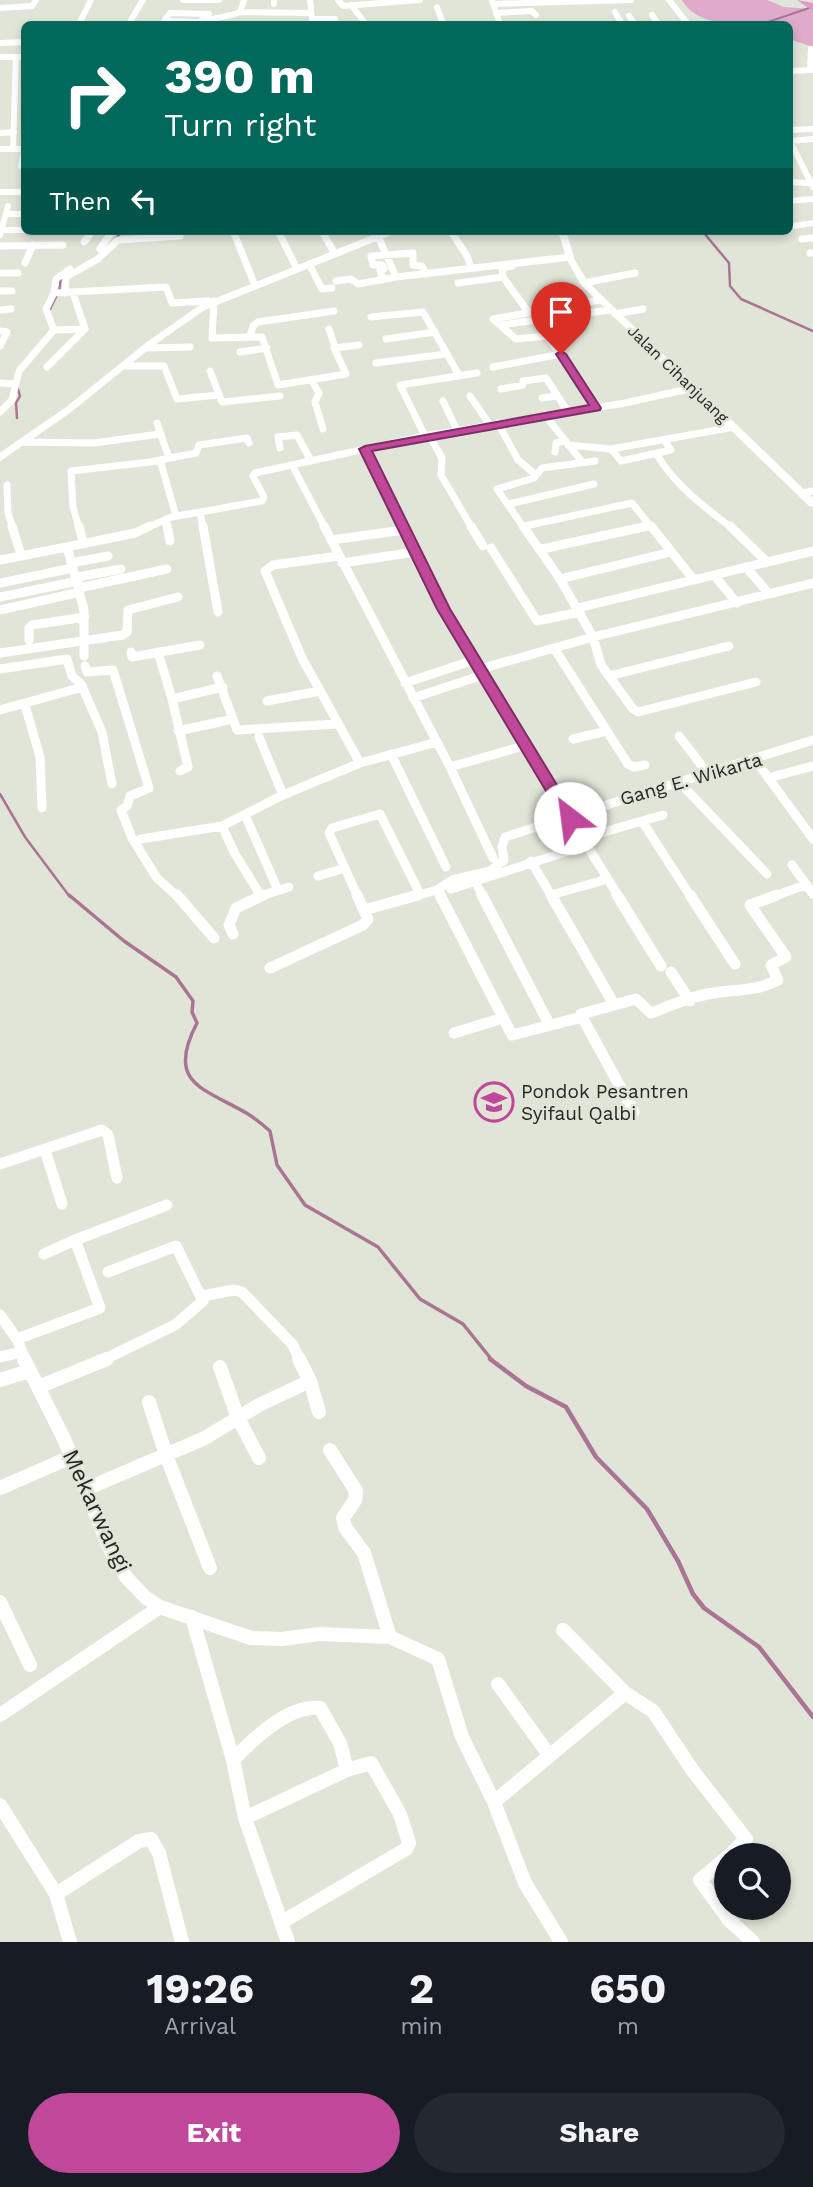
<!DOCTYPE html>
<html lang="en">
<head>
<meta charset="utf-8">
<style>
	:root { --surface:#171b24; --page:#242831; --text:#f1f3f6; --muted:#9ea1a6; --accent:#c1479a }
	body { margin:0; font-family:"Work Sans",sans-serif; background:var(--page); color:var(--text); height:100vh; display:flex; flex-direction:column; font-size:26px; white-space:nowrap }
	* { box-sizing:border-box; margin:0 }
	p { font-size:23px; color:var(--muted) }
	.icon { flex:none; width:38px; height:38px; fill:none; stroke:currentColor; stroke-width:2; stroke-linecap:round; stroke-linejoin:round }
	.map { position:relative; height:1942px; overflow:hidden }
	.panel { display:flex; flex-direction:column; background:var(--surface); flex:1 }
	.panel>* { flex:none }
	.top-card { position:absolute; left:21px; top:21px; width:772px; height:214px; border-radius:10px; box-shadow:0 4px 10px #0003; background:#00695c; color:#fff; overflow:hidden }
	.tools { position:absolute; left:714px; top:1843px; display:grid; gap:14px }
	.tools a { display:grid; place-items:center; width:77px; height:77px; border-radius:50%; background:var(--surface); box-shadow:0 4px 10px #0003; font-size:35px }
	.pin { position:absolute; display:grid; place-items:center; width:60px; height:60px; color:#fff; margin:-72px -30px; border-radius:50% 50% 50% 0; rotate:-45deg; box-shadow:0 0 7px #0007 }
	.pin .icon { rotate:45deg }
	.me { position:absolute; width:77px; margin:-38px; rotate:330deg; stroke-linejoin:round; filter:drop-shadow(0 0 5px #0008) }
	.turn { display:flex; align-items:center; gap:24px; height:147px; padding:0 28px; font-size:32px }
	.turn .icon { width:91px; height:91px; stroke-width:2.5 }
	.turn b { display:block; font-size:49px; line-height:60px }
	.then { display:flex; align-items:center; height:66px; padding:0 28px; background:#0003; gap:14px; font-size:26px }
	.eta { display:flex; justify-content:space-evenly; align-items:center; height:119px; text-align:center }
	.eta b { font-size:42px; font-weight:700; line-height:49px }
	.cta { display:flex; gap:14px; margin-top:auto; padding:14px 28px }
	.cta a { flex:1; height:80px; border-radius:42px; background:var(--accent); color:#fff; font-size:28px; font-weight:700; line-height:80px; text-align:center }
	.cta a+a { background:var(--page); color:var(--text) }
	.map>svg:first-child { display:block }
	.green { fill:#e0aacb }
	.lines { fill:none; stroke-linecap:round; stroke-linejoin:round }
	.stream-far3 { stroke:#aa7594; stroke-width:2 }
	.stream-far2 { stroke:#aa7594; stroke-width:2.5 }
	.stream-far1 { stroke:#aa7594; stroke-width:3.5 }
	.stream { stroke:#aa7594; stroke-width:4.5 }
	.river { fill:#e397c6; fill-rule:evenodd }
	.minor-far4 { stroke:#fff; stroke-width:6 }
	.minor-far3 { stroke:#fff; stroke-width:7 }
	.minor-far2 { stroke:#fff; stroke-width:9 }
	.minor-far1 { stroke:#fff; stroke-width:11 }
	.minor { stroke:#fff; stroke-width:14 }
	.secondary { fill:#fff; fill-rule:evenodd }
	.route { fill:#c1479a; stroke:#7d2e64; stroke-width:2 }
	.labels { text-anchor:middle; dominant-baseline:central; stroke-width:5; stroke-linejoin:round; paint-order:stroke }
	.far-street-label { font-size:16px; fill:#242621; stroke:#e1e5d8 }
	.street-label { font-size:19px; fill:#242621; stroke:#e1e5d8 }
	.poi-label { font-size:19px; fill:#242621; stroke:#e1e5d8; text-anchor:start }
	.near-street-label { font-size:23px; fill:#242621; stroke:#e1e5d8 }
</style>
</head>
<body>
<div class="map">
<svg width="813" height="1942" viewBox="0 0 813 1942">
	<rect width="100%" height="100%" fill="#e1e5d8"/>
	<path class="green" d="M682 0H767L784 7 813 9V47L789 39V24C759 24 699 32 682 0Z"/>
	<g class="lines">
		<path class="stream-far3" d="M203 24 215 22
			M762 24 812 7
			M703 231 706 235
			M119 235 121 231"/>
		<path class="stream-far2" d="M704 233 729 263 730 286 741 299 813 331
			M116 239 120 233
			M50 309 59 291 61 277
			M17 386 20 396 16 403 17 418
			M0 794 25 837 70 897"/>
		<path class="stream-far1" d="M69 895 124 941 176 977 193 1001 192 1012 197 1023C165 1084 204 1088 248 1114 256 1119 263 1125 270 1131L277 1165 305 1205 378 1247 420 1299 463 1324 492 1360"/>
		<path class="stream" d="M490 1359 526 1386 566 1407 596 1457 647 1509 678 1561 693 1594 704 1608 759 1647 813 1717"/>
		<path class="river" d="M797 0 813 3V11Z"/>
		<path class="minor-far4" d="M183 0H219
			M274 0V4
			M310 0 312 19H335L336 24
			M338 0 343 6 420 0
			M669 0 688 24
			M493 4 631 0
			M351 5 366 24
			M437 7 443 24
			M0 8 32 6 36 0
			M240 12 311 13
			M615 12 622 24
			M170 13 209 14 199 22 164 21Z
			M496 13 532 11 536 15
			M652 15 658 24
			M629 16 635 24
			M131 20 143 0
			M199 22 235 14 240 12 244 0
			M79 24 91 0
			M0 43 24 42
			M0 57H24
			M810 70 811 49
			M789 71 813 70
			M789 130 813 129
			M0 133 14 132
			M813 139 790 141 813 187
			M13 148 16 57
			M0 149H24
			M24 152 21 166 24 168
			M789 182 809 183
			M0 192H24
			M789 201 813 199
			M6 214H24
			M794 226 813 223
			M2 230H24
			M179 231 180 235
			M233 231 234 235
			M278 231 280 235
			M322 231 324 235
			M451 231 453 235
			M0 235 8 206
			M89 235 92 231
			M110 235 112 231
			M382 235 391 231"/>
		<path class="minor-far3" d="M234 233 255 286
			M279 233 297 269
			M323 233 335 254
			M452 233 467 256 471 268
			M378 236 396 277
			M802 239 813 238
			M84 242 91 233
			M0 246 63 245
			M100 249 111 233
			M810 253H813
			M25 263 33 245
			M309 264 322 289 332 288
			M512 266 502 268 503 277 529 313
			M0 273H18
			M383 280 380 270 384 269 382 265H373L371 256 413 253V265L422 266 426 274
			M336 281 351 279 358 284 396 277 570 257
			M458 283 503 277
			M584 283 635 273
			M0 291H12
			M54 293 166 287 172 303 208 301
			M65 293 66 277 98 259 118 240 180 236 179 233
			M73 293 85 329
			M214 301 212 338 262 337 278 385 346 374 334 348 359 345
			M0 310 11 309
			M615 314 643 309
			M371 317 423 312 459 375
			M501 325 610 310
			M329 329 335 347
			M54 330 46 309 54 293 56 279 70 269
			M54 330 85 329
			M0 331 7 332 0 346
			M250 336 253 326 258 322 334 311
			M386 339 435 332
			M145 348 190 347
			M240 352 267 348
			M376 363 446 354
			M122 366H164L177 399 219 395
			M47 367 85 329
			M493 367 561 354
			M210 371 222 402 280 396
			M312 381 319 393 315 402 323 429
			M0 383 15 384
			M501 389 523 385V381L546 378 568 412
			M470 396 490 425
			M542 398 557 396
			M443 401 457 430
			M596 408 547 336 516 339 493 319 600 300
			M0 412 12 400 19 371 54 330
			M545 415 582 462
			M157 423 169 458
			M498 423 518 460 536 475
			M429 435 442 458 441 475 472 528
			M425 436 400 385 477 373
			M664 440 671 450 621 461 611 449 734 427
			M22 442 94 443 160 434
			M568 445 611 449
			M280 448 278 437 297 435 311 461
			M365 449 403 528
			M555 452 556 443 565 441
			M657 455C675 485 704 507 732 528
			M0 457 68 410 150 344 203 307 387 233
			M160 460 176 516
			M292 465 325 528
			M7 485 8 513 13 528
			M802 493 813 491
			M509 504 594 484
			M200 512 203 528
			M166 519 168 528
			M525 526 632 503 652 528
			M79 528 73 507 71 471 150 462 196 453 199 445 247 438 249 443
			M146 528 172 517 262 501 264 497 253 476 255 473 425 436 625 403 693 388
			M524 528 497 489 534 478 542 468 595 461
			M640 528 650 526"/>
		<path class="minor-far2" d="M12 526 21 555
			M79 526 83 542
			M167 526 170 541
			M203 526 218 612
			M324 526 450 767 493 858
			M402 526 431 586 568 816 582 832 581 836 619 897
			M471 526 483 546
			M523 526 560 579 593 637 601 665 633 709 638 712 756 682
			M651 526 694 580
			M730 526 767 562
			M331 540 404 530
			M491 548 537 621 580 612
			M542 549 648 526
			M339 556 273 565 265 571 302 658 360 763
			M0 560 67 547
			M71 563 108 556
			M342 563 415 552
			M746 567 769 594
			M714 575 737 603
			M77 577 121 569
			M560 579 671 552
			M0 583 73 568
			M79 588 167 569
			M0 597 78 581
			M578 608 813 551
			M0 610 80 592
			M29 640V628L32 625 85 617
			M554 648 628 764 634 767 645 765
			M131 652 132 657 200 645
			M158 652 172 699 223 687
			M0 653 123 635 127 632 128 610 178 597
			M84 656V610L67 547 135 533 150 526
			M85 666 87 672 113 670 149 788 130 796 127 806 121 810 132 838 157 878 178 897
			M0 669 67 659 72 676 81 684 102 732 112 784
			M480 669 593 637 813 583
			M217 676 237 730 337 724
			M609 676 729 646
			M405 683 474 660
			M413 698 483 675
			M172 699 188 767 180 771
			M267 701 320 691
			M25 705 40 757 42 808
			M0 710 83 687
			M178 731 233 719
			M679 736 709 775
			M259 737 283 795
			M573 739 607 731
			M391 754 446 867
			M756 761 813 839
			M450 767 527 745
			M768 778 813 766
			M680 783 767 874
			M245 815 278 890
			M642 821 691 897
			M222 826 235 854 261 896 289 887
			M583 838 663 815
			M141 839 222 826 283 795 360 763 437 742
			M531 861 552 897
			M792 865 813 894
			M318 876 345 868
			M476 883 483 897
			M451 889 587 845
			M437 890 441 897
			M551 895 608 879
			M258 897 261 896
			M358 897 329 833 332 828 380 814 420 894
			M412 897 437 890 452 880 490 871 504 860 502 847 505 837 813 740
			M772 897 805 885"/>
		<path class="minor-far1" d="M177 895 214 938
			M261 895H263
			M440 895 512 1035 582 1017 581 1014 636 999 651 1013C670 1006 689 997 708 994 733 989 755 992 778 980L771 965 786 957 750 905 777 895
			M482 895 547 1020
			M551 895 611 999
			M617 895 661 966
			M690 895 735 964
			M364 910 418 895
			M233 934 229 925 236 908 261 896
			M270 968 363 925 368 919 357 895
			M671 972 690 1001
			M582 1017 634 1112
			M454 1033 503 1018
			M45 1150 62 1204
			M0 1164 102 1130 108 1135 117 1178
			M44 1254 75 1240
			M203 1296 233 1290 242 1292 293 1345 300 1360
			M0 1315 17 1339 25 1360
			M17 1339 100 1308 75 1240 167 1205
			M0 1357 22 1352
			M103 1360 175 1325 203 1301 176 1246 108 1272"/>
		<path class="minor" d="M24 1359 64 1439 111 1551 126 1577 145 1597 160 1607 251 1638 282 1639 319 1634 390 1637 438 1659 462 1737 494 1802 525 1883 561 1942
			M220 1367 238 1418 259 1458
			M0 1380 29 1371
			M310 1381 319 1412
			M38 1387 107 1359
			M149 1402 166 1455 210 1568
			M330 1450 356 1491 355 1500 343 1518 345 1527 364 1553 390 1637
			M0 1488 71 1457
			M86 1489 205 1438 259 1405 310 1381 299 1359
			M0 1602 30 1665
			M192 1617 233 1760 245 1818 288 1942
			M563 1630 625 1693 653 1711 693 1771 746 1839 730 1855
			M498 1684 549 1755
			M0 1715 160 1607
			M233 1760C253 1739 289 1704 320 1708L340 1743 347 1770
			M494 1802 625 1693
			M0 1805 56 1894 70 1942
			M245 1818 347 1770 371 1763 400 1814 409 1843 406 1849 282 1922
			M726 1858 700 1880 729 1920 753 1942
			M56 1894 139 1841 151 1839 159 1853 182 1942"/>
		<path class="secondary" d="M489 0H495L503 24H497Z
			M558 231H566L575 260 588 282 813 498V507L809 506 581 285 567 260Z"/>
	</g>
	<path class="route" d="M561 351 566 354 601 408 600 410 372 451 450 609 577 818 570 823 564 821 437 609 359 449 365 446 589 405 556 354Z"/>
	<defs>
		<g id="school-ring" transform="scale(2.0125)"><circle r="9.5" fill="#e1e5d8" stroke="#c1479a" stroke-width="1.5"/><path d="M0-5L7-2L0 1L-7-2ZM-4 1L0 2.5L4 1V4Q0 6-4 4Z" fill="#c1479a"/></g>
	</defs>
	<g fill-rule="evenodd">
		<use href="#school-ring" x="494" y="1102"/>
	</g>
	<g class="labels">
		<g class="far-street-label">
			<text transform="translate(678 374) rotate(44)">Jalan Cihanjuang</text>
		</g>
		<g class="street-label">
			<text transform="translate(691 779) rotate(-16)">Gang E. Wikarta</text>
		</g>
		<g class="poi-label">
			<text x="521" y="1091">Pondok Pesantren<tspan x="521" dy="22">Syifaul Qalbi</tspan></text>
		</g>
		<g class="near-street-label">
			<text transform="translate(97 1511) rotate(65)">Mekarwangi</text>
		</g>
	</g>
</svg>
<div class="tools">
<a><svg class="icon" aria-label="search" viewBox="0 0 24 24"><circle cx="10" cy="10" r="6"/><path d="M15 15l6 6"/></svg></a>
</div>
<div class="pin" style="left:561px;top:354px;background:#d93025"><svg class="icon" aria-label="arrive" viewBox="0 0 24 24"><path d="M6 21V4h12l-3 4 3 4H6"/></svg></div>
<svg class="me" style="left:570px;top:818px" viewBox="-20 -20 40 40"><circle r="19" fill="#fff"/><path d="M0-13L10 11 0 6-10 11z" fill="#c1479a"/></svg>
<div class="top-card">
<div class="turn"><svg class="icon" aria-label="right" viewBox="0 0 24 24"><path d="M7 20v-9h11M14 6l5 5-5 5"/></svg><div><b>390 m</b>Turn right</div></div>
<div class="then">Then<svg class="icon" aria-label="left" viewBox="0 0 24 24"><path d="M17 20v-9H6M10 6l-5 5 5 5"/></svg></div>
</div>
</div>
<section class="panel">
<div class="eta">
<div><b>19:26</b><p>Arrival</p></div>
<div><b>2</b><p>min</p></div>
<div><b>650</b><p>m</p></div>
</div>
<div class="cta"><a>Exit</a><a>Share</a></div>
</section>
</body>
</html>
